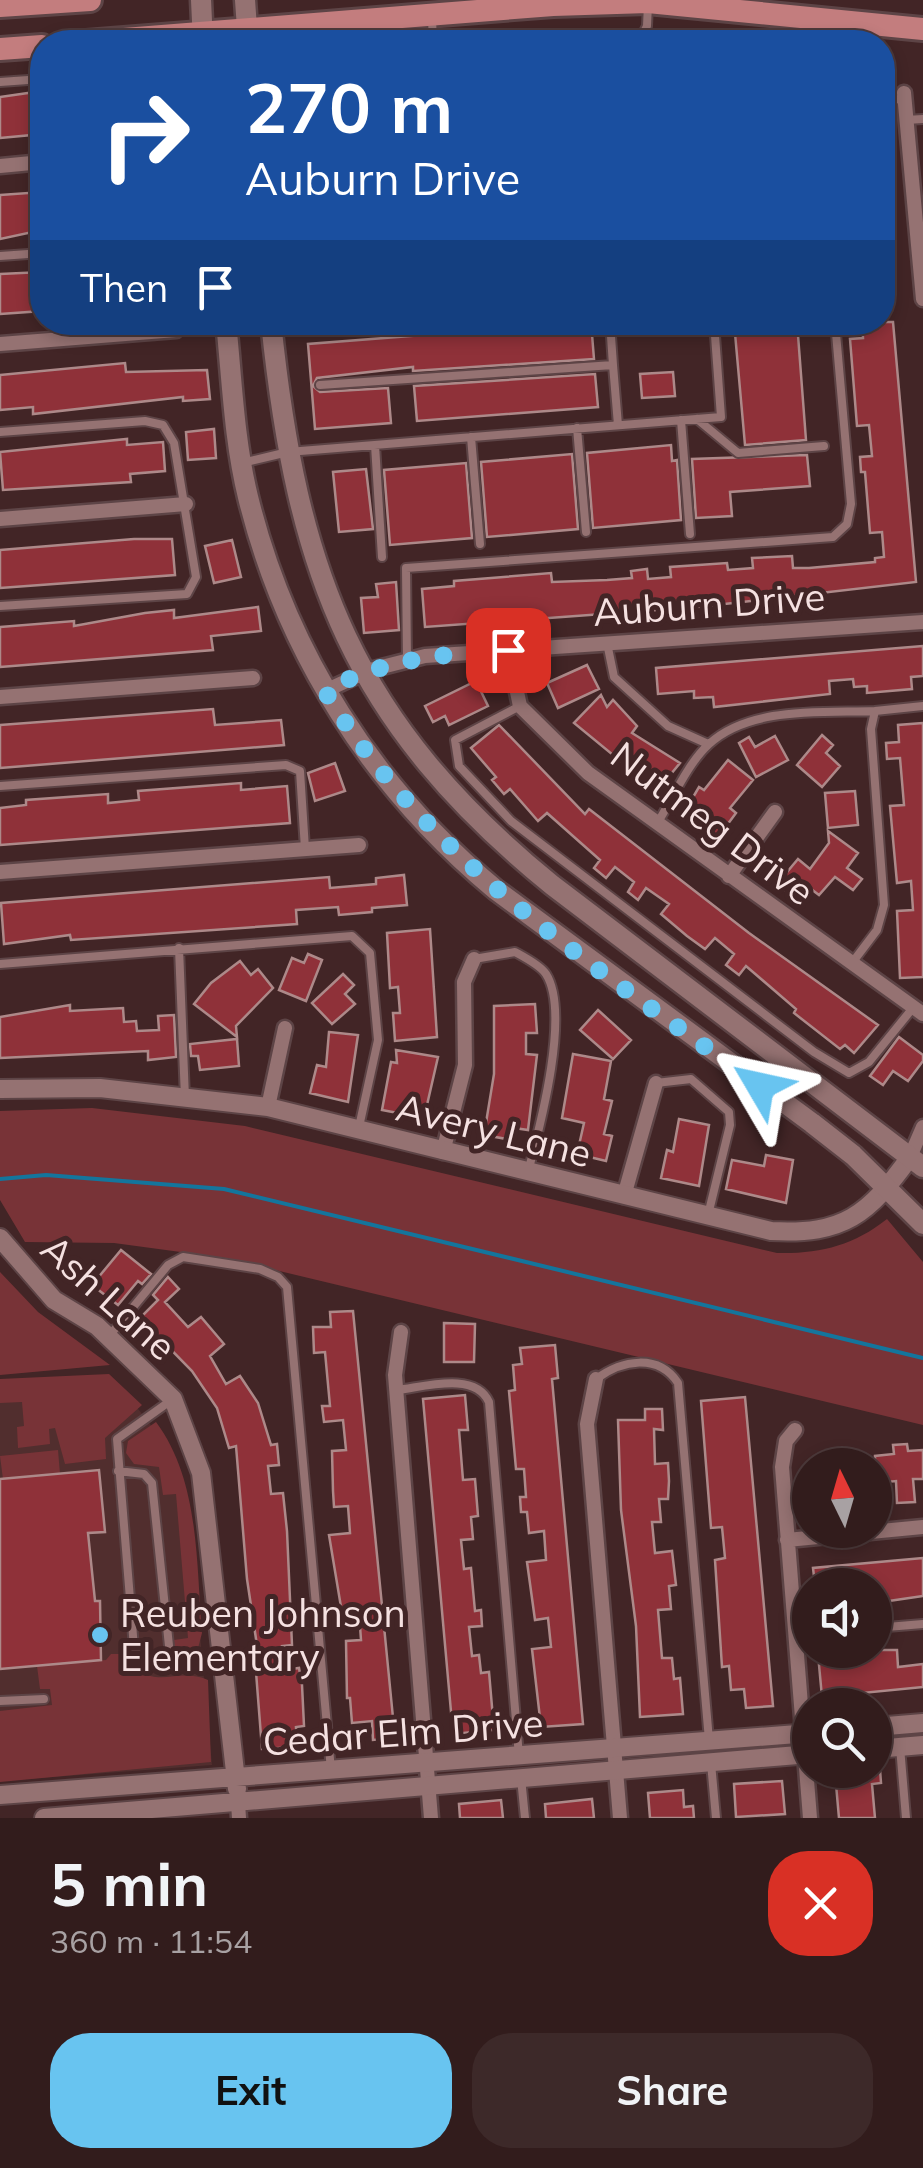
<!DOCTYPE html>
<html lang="en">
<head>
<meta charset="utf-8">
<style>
	:root { --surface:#321c1c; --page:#3d2929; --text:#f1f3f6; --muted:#a8a1a3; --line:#4d3a3b; --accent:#68c4f0 }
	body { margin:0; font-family:Mulish,sans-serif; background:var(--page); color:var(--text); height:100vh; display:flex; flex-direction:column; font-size:38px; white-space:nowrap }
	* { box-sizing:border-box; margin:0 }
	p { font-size:32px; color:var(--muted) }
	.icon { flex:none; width:55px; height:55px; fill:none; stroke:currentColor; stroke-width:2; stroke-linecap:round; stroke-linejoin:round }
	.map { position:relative; height:1818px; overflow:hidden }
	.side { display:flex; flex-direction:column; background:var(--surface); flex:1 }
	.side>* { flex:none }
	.top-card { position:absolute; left:30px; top:30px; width:865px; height:305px; border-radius:40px; box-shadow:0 5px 15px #0003,0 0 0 2px var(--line); background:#1a4fa0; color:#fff; overflow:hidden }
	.needle { width:65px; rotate:355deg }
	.controls { position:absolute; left:792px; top:1448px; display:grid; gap:20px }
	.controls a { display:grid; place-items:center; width:100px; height:100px; border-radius:50%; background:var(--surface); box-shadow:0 5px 15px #0003,0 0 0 2px var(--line); font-size:50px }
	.pin { position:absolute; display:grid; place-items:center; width:85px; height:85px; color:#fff; margin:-42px; border-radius:20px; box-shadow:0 5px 15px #0006 }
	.me { position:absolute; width:110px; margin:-55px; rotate:306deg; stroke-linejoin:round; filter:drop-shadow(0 0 8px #0008) }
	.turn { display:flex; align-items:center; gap:35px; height:210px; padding:0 50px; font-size:45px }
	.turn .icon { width:130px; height:130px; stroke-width:2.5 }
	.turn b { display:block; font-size:70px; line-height:85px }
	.then { display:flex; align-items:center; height:95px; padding:0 50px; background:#0003; gap:20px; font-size:38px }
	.round { display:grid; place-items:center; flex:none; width:105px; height:105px; border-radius:40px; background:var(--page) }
	.head { display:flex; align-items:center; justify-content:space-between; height:170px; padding:0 50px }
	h1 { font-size:60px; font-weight:700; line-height:75px }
	.primary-button { display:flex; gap:20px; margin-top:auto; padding:20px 50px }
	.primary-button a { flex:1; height:115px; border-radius:40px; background:var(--accent); color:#111; font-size:40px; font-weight:700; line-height:115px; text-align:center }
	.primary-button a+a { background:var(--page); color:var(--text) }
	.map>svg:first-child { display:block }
	.built { fill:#512e2e }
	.green { fill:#783337 }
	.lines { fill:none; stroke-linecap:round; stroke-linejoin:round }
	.stream { stroke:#14759c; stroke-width:4 }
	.building { fill:#8f3139; stroke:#ad8989; stroke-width:2.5 }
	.service-casing { stroke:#5d4446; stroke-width:12 }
	.minor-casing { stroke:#5d4446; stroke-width:19 }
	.tertiary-casing { stroke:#5d4446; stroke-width:22 }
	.secondary-casing { stroke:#5d4446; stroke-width:25 }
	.primary-casing { stroke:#5d4446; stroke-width:28 }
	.service { stroke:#957272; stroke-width:8 }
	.minor { stroke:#957272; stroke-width:14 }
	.tertiary { stroke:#957272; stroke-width:18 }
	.secondary { stroke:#957272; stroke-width:20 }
	.primary { stroke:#c37d7e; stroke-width:22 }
	.route { stroke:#68c4f0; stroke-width:18; stroke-dasharray:0 32.4 }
	.poi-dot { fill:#68c4f0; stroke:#422526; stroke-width:4 }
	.labels { text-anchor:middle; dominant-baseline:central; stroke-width:10; stroke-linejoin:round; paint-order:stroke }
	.street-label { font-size:38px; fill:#f5e1e1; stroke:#422526 }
	.poi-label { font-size:38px; fill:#f5e1e1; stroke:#422526; text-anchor:start }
</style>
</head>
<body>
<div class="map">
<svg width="923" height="1818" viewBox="0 0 923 1818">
	<rect width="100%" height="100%" fill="#422526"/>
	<path class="built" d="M0 1379 131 1400 165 1443 188 1505 212 1765 0 1781Z"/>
	<path class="green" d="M92 1108 245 1126 777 1253C819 1254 853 1246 887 1219L923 1262V1425L225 1258 114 1243 25 1242 0 1200V1111Z
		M0 1272 38 1312 110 1365 0 1375Z
		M109 1374 142 1405 105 1438 106 1459 65 1464 55 1428 49 1429 50 1444 18 1448 17 1427 24 1426 22 1402 0 1403V1379Z
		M156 1422C200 1481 196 1563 202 1633L197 1652 175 1653 174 1640 188 1638 176 1494 163 1495 159 1467 134 1464 126 1453 128 1441Z
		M58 1450 60 1474 3 1479 0 1456Z
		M111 1654H125C151 1696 175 1665 208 1680L211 1762 0 1782V1711L52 1705 50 1689H40L37 1666 106 1660Z"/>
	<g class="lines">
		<path class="stream" d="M0 1179 46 1175 224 1189 923 1358"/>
	</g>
	<path class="building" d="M42 91V134L0 138V97Z
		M42 192V230L0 239V195Z
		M42 272V311L0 314V274Z
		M591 322 594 359 413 371V367L317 378 313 386 320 392 388 388 391 423 315 429 308 344Z
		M734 322H797L806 440 745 445Z
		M862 322H893L916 582 698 607 425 627 422 589 454 586V581L551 573 552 582 607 580 632 578 631 571 647 569 648 579 671 577 670 567 727 563 728 570 753 568 752 558 792 556 793 568H809L875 562V558L884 557 882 532 870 533 865 472H861L860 457 872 456 869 425 857 426 850 339 863 338Z
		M125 363 126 372 207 370 210 399 183 401V397L33 414V407L0 410V375Z
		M673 372 675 396 642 398 640 374Z
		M595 374 598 407 417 421 414 386Z
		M214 429 216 458 188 460 186 432Z
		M127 439V445L163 442 165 471 130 474 131 482 3 490 0 452Z
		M671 445 672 461 677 460 681 520 593 528 587 453Z
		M572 454 578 529 487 537 481 462Z
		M807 455 810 486 730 492 732 516 696 518 692 459Z
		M466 463 472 538 390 545 384 470Z
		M366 469 373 529 339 532 333 472Z
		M134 539H172L175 575 0 588V550Z
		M232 540 241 577 214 583 205 546Z
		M396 582 399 630 364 633 361 598 378 597 376 584Z
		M258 607 261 631 211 636 213 650 0 667V627L74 621V626L145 613 174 610V618Z
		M923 646V676L911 677 912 689 867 693V686L854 687 853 679 829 681 830 694 714 707 713 697 694 698V691L658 694 656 668Z
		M587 665 599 689 558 708 547 683Z
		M476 681 488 706 449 725 445 716 433 722 425 706Z
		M601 695 607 707 613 700 637 726 632 733 680 763 657 791 574 723Z
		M213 709 215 725 281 720 284 745 0 768V725Z
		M923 723V977L900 978 897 911 913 910 911 881 897 883 890 806 904 805 900 758 887 759 886 743 899 742 898 725Z
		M499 725 585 814 589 809 749 933 878 1025 854 1053 845 1045 840 1049 794 1013 796 1009 746 966 739 975 726 965 734 954 715 938 705 949 687 936 661 914 669 904 646 888 638 900 628 892 634 882 615 867 606 878 594 868 600 860 547 813 538 821 510 789 504 794 492 780 496 777 471 748Z
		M822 735 833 745 826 753 840 766 822 787 797 765Z
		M775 736 788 760 756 777 739 743 749 737 755 747Z
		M728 760 753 780 730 808 736 813 716 840 682 816 699 787 704 790Z
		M335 763 345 791 315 801 308 773Z
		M241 783V790L287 786 290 823 0 845V808L26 805V800L108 794V803L139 800 138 791Z
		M855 791 858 825 828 828 825 793Z
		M828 831 858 853 847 868 862 879 853 890 835 877 819 895 811 889 800 902 777 884 798 859 810 869 829 843Z
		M404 875 407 905 372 908V912L339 915 338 907 296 910 297 924 71 940 70 935 4 944 1 903 329 877 330 888 376 884V878Z
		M430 929 437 1037 395 1041 393 1013H400L398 987 390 988 387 933Z
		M308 954 322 960 306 1001 279 990 292 958 304 963Z
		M240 961 251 975 258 969 273 988 236 1026 237 1037 194 1004 211 983Z
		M343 974 354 985 345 994 355 1004 332 1024 312 1003Z
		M535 1004 537 1033H526V1054L537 1055 528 1130 514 1128 512 1140 484 1135 494 1074V1006Z
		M70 1005V1011L123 1008 124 1022 136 1021 137 1031 159 1030 158 1016 174 1015 176 1057 148 1060V1051L0 1058V1017Z
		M598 1010 631 1040 613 1059 580 1030Z
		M329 1032 358 1035 348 1102 310 1093 317 1065 326 1067Z
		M899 1037 923 1055V1061L908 1081 893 1071 883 1085 870 1076Z
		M237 1039 239 1066 200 1070 198 1056H191L190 1044Z
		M396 1050 438 1057 424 1118 382 1110 391 1062 397 1063Z
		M573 1054 611 1061 604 1099 612 1101 604 1134 612 1136 606 1161 577 1154 584 1123 562 1118Z
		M679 1119 709 1125 699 1186 661 1178 667 1150 673 1152Z
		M766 1155 793 1160 786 1203 726 1189 732 1160 764 1166Z
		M121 1250 151 1274 142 1284 138 1281 118 1305 92 1285Z
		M168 1277 179 1289 165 1302 188 1327 201 1317 224 1344 210 1356 226 1384 240 1376 258 1403 271 1445 277 1444 279 1465 268 1466 271 1494 283 1493 287 1531 292 1645 282 1646 284 1670 299 1668 302 1685 304 1726 296 1727 297 1747 262 1749 256 1672H261L247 1579 236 1446 229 1448 217 1408 192 1371 140 1318 158 1300 153 1295Z
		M353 1311 395 1738 373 1740 372 1721 352 1723 350 1698H347L346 1641 361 1640 359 1612 342 1613 329 1535 350 1533 348 1506 334 1507 333 1491 332 1451 346 1450 343 1420 324 1422 322 1406H330L325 1352 314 1353 313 1327H331L330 1312Z
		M444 1323 475 1324 474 1362H444Z
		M555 1345 558 1378 552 1379 583 1724 541 1727 532 1649 551 1647 548 1618 535 1620 527 1562 546 1560 544 1531 529 1533 527 1512H521L520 1497H526L524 1469H516L509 1391 515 1390 513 1365 522 1364 520 1348Z
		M465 1395 468 1430H459L463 1480 475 1479 478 1516 471 1517 473 1539 461 1540 464 1569 471 1568 475 1611 481 1610 482 1626 469 1627 472 1656 479 1655 481 1673 489 1672 494 1730 453 1734 423 1399Z
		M745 1397 773 1706 746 1708 744 1689 731 1690 729 1666 722 1667 715 1560 725 1558 722 1527 711 1528 701 1401Z
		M645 1409H662L663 1430 654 1429 655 1464 668 1463 669 1481 668 1499H659L661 1522H652L655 1553 672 1551 676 1585 669 1586 671 1609 658 1610 662 1658H672L674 1679 680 1678 683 1714 640 1717 636 1626 621 1510 618 1420H645Z
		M907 1444 908 1451 923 1450V1479H913L915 1502 897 1503 896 1481 875 1483V1456L894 1454 893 1445Z
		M99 1470 105 1532 88 1533 95 1601H100L101 1660 0 1669V1479Z
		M923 1558V1596L875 1603V1585H815L813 1568Z
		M855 1650H897L898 1667 923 1664V1687L822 1697 818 1654Z
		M880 1769 881 1783 872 1784 875 1818H839L835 1773Z
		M782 1781 785 1814 736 1817 734 1784Z
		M683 1790 684 1807 693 1806 694 1818H650L648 1793Z
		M592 1799 594 1818H546L545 1804Z
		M501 1800 503 1818H460L459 1804Z"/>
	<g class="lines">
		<g class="service-casing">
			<path id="service" d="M432 19 433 42
				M639 42 647 26 648 4
				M0 82 42 79
				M882 100 904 99
				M906 120 923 119
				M0 256 42 253
				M610 322 613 365
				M272 324 297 322
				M320 385 613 365 618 425
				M697 419 738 453 824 446
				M681 420 690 534
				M577 428 586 532
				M0 432 145 421 163 425 174 443 196 577 187 594 0 606
				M471 437 480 544
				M375 445 382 557
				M242 463 288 452 721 417 714 322
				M607 643 614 677 668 726 708 744
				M407 661 406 568 833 537 847 524 851 504 835 322
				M520 706 455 740 459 766 511 821 814 1052 849 1073 869 1062 912 1009
				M0 786 286 765 300 771 305 849
				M658 822C673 798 688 763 709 744 750 706 823 713 875 711
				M179 948 185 1098
				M474 959 515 952C524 957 540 965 546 974 571 1013 539 1130 528 1172
				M852 963 877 930 884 905 871 729 875 711 923 706
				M0 964 352 936 370 953 378 1040 359 1127
				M656 1083 691 1079 729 1112 730 1125 708 1215
				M110 1335 168 1265 183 1257 260 1269 278 1277 287 1287 331 1770
				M596 1379C622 1360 658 1353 678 1383L709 1740
				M397 1390C424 1387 475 1371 489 1402L519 1756
				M173 1399 117 1439 134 1648 152 1666 222 1659
				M118 1471 144 1474 152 1483 171 1665
				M875 1628 923 1624
				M0 1701 44 1699
				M900 1747 906 1818
				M711 1763 716 1818
				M521 1778 525 1818"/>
		</g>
		<g class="minor-casing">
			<path id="minor" d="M904 93 923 299
				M0 166 42 162
				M0 344 176 330
				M0 519 186 504
				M508 650 520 706 588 773 923 1014
				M325 691 370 670 425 656 923 622
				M0 697 253 678
				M0 872 359 845
				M729 876 775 812
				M268 1107 285 1028
				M443 1152 465 1065 464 982 474 959
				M910 1157 923 1127
				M624 1196 656 1083
				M401 1332 395 1375 431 1818
				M596 1379 587 1424 620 1818
				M795 1430 786 1441 782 1467 810 1818
				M787 1540 923 1527
				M238 1803 239 1818"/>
		</g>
		<g class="tertiary-casing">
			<path id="tertiary" d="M0 1089 100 1088 268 1107 771 1231C844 1235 868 1215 910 1157
				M0 1238 54 1300 97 1326 173 1399 201 1473 237 1789
				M875 1727 923 1723
				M875 1749 923 1745
				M0 1795 810 1733
				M44 1818 810 1754"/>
		</g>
		<g class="secondary-casing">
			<path id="secondary" d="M201 0 203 42
				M245 0 248 42
				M226 322C232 380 234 440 248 497 286 652 373 788 496 890L812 1123 853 1155 923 1224
				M271 322C297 573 352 722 552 885L923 1167"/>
		</g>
		<g class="primary-casing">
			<path id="primary" d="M0 6 90 0
				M86 42 553 5 648 2 923 29
				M0 49 42 46"/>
		</g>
		<use href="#service" class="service"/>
		<use href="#minor" class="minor"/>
		<use href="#tertiary" class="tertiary"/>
		<use href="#secondary" class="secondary"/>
		<use href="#primary" class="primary"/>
	</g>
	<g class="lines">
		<path class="route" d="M508 650C444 654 382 659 325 691 430 864 600 970 760 1086"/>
	</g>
	<circle class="poi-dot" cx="100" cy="1635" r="10"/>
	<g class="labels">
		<g class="street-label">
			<text transform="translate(709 604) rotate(-4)">Auburn Drive</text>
			<text transform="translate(713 823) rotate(37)">Nutmeg Drive</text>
			<text transform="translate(494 1130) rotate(14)">Avery Lane</text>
			<text transform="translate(109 1297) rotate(42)">Ash Lane</text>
			<text transform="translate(403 1732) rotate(-4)">Cedar Elm Drive</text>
		</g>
		<g class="poi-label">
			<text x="120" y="1613">Reuben Johnson<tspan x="120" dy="44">Elementary</tspan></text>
		</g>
	</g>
</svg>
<div class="controls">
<a><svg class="needle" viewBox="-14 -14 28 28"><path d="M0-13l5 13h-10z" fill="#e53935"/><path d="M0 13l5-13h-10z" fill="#a8a1a3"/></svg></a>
<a><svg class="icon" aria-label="sound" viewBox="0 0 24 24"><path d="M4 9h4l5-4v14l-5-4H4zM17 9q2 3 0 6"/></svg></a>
<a><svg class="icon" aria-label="search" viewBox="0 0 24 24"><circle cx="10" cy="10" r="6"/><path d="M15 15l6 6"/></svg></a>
</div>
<div class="pin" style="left:508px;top:650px;background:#d93025"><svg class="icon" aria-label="arrive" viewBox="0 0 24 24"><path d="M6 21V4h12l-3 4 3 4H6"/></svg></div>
<svg class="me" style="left:760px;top:1086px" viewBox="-20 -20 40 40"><path d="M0-17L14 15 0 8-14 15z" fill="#68c4f0" stroke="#fff" stroke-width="4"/></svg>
<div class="top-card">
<div class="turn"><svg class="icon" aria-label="right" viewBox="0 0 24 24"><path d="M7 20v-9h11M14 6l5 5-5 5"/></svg><div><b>270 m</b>Auburn Drive</div></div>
<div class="then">Then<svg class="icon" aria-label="arrive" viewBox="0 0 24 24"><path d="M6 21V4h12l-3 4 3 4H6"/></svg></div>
</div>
</div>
<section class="side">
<div class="head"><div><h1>5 min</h1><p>360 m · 11:54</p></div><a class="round" style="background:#d93025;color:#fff"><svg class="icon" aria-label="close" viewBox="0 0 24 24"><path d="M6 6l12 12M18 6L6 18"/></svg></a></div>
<div class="primary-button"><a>Exit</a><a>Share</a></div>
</section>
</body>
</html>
